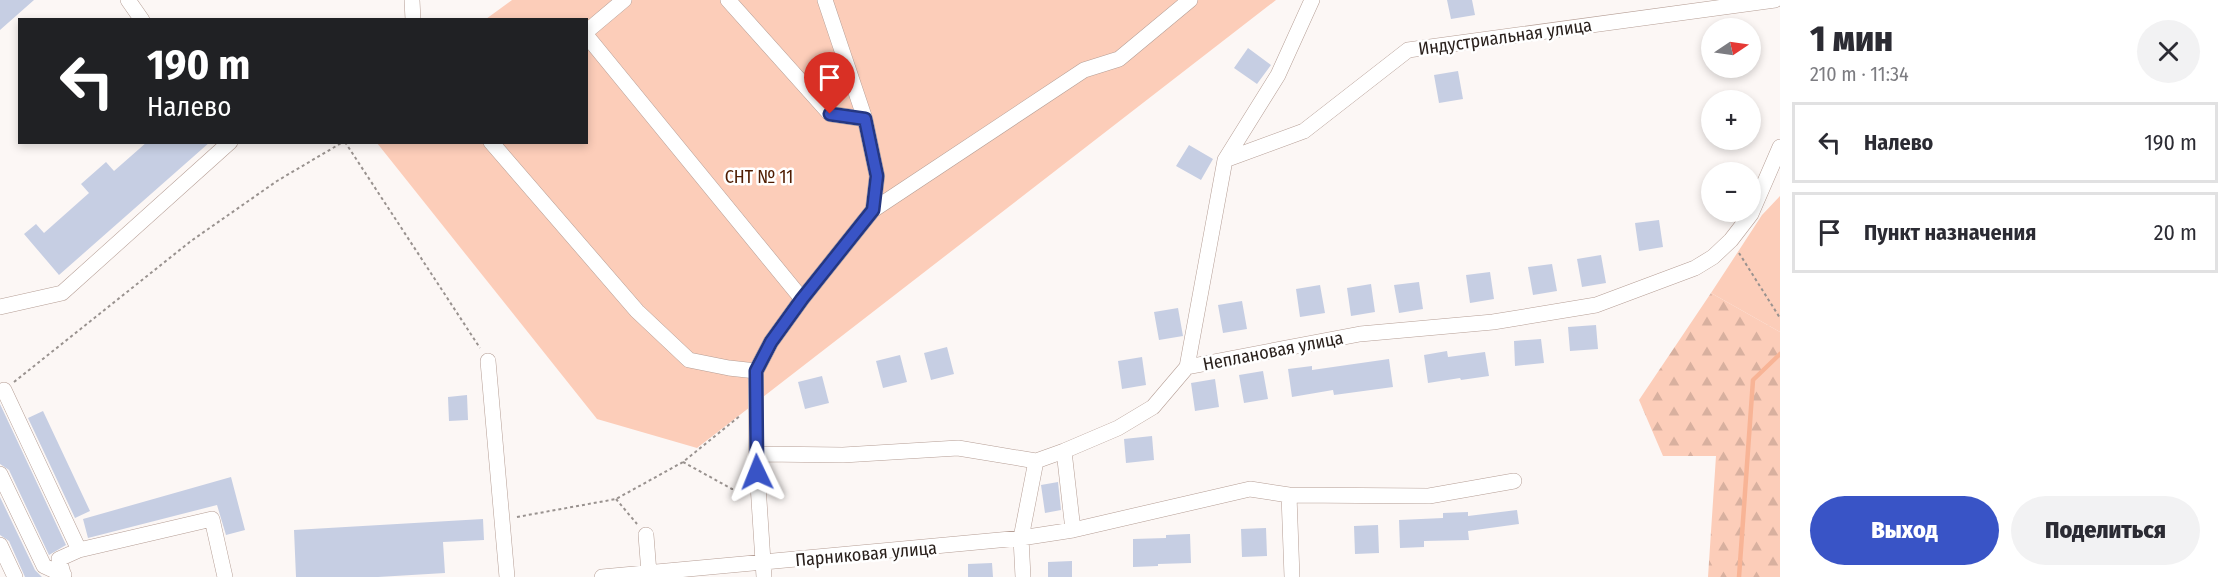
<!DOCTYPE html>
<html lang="ru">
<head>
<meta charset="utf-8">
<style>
	:root { --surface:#fff; --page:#f2f2f3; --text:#2b2b33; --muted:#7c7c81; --line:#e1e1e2; --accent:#3954c6 }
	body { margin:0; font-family:"Fira Sans Condensed",sans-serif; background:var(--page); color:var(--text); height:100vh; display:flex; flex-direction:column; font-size:22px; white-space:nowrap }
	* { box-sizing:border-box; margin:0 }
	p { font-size:20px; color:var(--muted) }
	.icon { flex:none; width:33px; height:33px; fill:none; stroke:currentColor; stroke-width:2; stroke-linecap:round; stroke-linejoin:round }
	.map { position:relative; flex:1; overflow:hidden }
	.side { display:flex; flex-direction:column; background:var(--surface); width:450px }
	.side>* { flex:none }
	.guide { position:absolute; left:18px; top:18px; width:570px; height:126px; border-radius:0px; box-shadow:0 3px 9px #0003; background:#202124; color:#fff; overflow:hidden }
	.needle { width:39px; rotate:77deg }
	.buttons { position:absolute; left:1701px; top:18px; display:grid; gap:12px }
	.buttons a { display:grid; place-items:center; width:60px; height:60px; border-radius:50%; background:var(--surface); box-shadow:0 3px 9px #0003; font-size:30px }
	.pin { position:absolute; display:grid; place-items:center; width:51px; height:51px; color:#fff; margin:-62px -26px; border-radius:50% 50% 50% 0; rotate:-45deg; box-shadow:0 0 6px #0007 }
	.pin .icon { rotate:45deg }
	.me { position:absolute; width:66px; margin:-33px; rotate:358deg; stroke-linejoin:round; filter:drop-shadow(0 0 4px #0008) }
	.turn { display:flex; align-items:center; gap:21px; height:126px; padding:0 30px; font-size:27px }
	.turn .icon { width:78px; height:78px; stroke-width:2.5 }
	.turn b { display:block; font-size:42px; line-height:51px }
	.round { display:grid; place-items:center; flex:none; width:63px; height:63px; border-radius:32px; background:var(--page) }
	.overview { display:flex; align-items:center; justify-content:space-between; height:102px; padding:0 30px }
	h1 { font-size:36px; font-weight:800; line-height:45px }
	.action { display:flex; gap:12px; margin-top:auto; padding:12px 30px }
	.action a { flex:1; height:69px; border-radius:36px; background:var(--accent); color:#fff; font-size:24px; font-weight:800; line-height:69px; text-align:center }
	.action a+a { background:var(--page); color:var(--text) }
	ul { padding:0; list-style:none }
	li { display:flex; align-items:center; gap:18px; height:81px; margin:0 12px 9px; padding:0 18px; border:3px solid var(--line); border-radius:0px }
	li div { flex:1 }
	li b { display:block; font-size:22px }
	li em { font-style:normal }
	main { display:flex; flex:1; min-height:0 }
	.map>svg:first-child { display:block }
	.green { fill:#fccdb9 }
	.forest { fill:url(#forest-firs) }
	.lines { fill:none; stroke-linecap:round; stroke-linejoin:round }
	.stream { stroke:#f8b496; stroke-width:4.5 }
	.building { fill:#c6cee3 }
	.minor-casing { stroke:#b59e95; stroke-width:16 }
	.path { stroke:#99928f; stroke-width:2; stroke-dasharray:3 3; stroke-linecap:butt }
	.minor { stroke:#fff; stroke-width:15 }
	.route-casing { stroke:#253781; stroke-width:15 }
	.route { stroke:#3954c6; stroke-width:10 }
	.labels { text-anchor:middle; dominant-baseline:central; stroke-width:5; stroke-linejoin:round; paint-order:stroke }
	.street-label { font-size:18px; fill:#2a211d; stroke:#fff }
	.park-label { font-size:18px; fill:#4f1c01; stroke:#fff }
</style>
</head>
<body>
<main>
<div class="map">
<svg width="1780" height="577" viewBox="0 0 1780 577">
	<defs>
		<pattern id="forest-firs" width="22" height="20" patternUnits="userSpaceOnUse" patternTransform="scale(1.5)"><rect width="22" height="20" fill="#fccdb9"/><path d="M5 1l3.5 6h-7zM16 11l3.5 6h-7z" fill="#d8b09f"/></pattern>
	</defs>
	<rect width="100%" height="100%" fill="#fcf7f5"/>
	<path class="green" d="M512 0H1276L697 448 597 419 377 143 586 142V20L486 19Z
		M1780 196V332L1711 293 1762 215Z"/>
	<path class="forest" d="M1711 293 1780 332V577H1708L1716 456H1663L1639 400Z"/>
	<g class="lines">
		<path class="stream" d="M1739 577 1753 380 1780 354"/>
	</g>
	<path class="building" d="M0 0H34L0 30Z
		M1447 0H1472L1475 15 1451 19Z
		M1248 48 1271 65 1257 84 1234 68Z
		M1458 71 1463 99 1439 103 1434 75Z
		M147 142H210L59 275 24 234 36 224 44 233 89 193 81 184 106 162 114 171Z
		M1189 145 1213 159 1201 180 1176 166Z
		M1659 220 1663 247 1639 251 1635 223Z
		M1601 255 1606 283 1582 287 1577 259Z
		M1552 264 1557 291 1533 295 1528 267Z
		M1490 272 1494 299 1470 303 1466 275Z
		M1419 282 1423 309 1399 313 1394 285Z
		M1371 284 1375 312 1351 316 1347 288Z
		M1320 285 1325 313 1300 317 1296 289Z
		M1242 301 1247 329 1223 333 1218 305Z
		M1178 308 1183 336 1159 340 1154 312Z
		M1596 325 1598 349 1570 351 1568 327Z
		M1541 339 1544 363 1515 366 1514 341Z
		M947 347 954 374 931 380 924 353Z
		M1447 351 1448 357 1485 352 1489 376 1461 380 1460 378 1428 383 1424 355Z
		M900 355 907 382 883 388 876 361Z
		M1142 357 1146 385 1122 389 1118 361Z
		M1389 359 1393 387 1334 395 1333 390 1292 397 1288 369 1312 366V370Z
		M1263 371 1268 399 1244 403 1239 375Z
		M822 376 829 403 805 409 798 382Z
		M1215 379 1219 407 1195 411 1191 383Z
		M467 395 468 420 449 421 448 397Z
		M0 404 66 545 49 555 9 470 0 464Z
		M43 411 90 511 75 518 28 418Z
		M1152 436 1154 460 1126 463 1124 439Z
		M231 477 245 530 226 535 217 505 88 538 83 519Z
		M1058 482 1061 510 1045 513 1041 485Z
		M0 497 35 570 42 577H25L9 541 0 535Z
		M1517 510 1519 524 1468 531 1469 540 1424 541V547L1400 548 1399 520 1443 518V513L1468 512V516Z
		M483 519 484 540 443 542 445 573 378 577H296L294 530Z
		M1378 525 1379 553 1355 554 1354 526Z
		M1266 528 1267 556 1242 557 1241 529Z
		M1190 534 1191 563 1158 564V566L1133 567V539L1166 538V535Z
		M1072 561V577H1048V562Z
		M992 563 993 577H968V564Z"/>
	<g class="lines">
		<g class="minor-casing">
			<path id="minor" d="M128 0 142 20
				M412 0 413 20
				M728 0 830 114 865 119
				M586 32 624 0
				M586 35 802 299
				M491 142 637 311 689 360 729 368 756 371
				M1225 160 1278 75 1312 0
				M873 210 1084 70 1119 59 1190 0
				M0 307 62 293 230 142
				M488 361 507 577
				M1187 367 1225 160 1304 131 1408 50 1775 0
				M4 390 79 550 59 559 64 577
				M1064 451 1073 530
				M756 454 843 455 958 448 1036 461 1064 451 1118 428 1153 407 1187 367 1360 334 1493 322 1596 305 1695 268 1713 257 1731 240 1751 214 1780 147
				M0 474 44 566 64 575
				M1289 495 1292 577
				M646 535 649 573
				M0 545 15 577
				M79 550 212 519 225 577
				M602 577 1021 538 1073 530 1250 489 1289 495 1429 496 1514 481
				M764 577 756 454V371L771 342 802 299 873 210 877 176 865 119 825 0
				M1023 577 1021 538 1036 461"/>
		</g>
		<path class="path" d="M345 142 480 348
			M1739 253 1780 318
			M14 382 191 241 277 181 343 142
			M683 462 732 489H745
			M616 499 637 524
			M517 517 616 499 683 462 741 415"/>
		<use href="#minor" class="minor"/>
	</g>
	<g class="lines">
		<g class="route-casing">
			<path id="route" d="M757 472 756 371 771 342 802 299 873 210 877 176 865 119 830 114"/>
		</g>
		<use href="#route" class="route"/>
	</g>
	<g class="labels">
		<g class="street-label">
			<text transform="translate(1505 37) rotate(-8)">Индустриальная улица</text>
			<text transform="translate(1273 351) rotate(-11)">Неплановая улица</text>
			<text transform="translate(866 554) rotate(-5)">Парниковая улица</text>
		</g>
		<g class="park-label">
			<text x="759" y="177">СНТ № 11</text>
		</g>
	</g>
</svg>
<div class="buttons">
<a><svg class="needle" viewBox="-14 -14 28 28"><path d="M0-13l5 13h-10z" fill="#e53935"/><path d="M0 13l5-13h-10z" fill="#7c7c81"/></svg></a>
<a>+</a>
<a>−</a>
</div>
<div class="pin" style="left:830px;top:114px;background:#d93025"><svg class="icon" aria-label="arrive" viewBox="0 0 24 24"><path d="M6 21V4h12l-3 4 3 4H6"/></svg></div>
<svg class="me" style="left:757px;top:472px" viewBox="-20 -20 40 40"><path d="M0-17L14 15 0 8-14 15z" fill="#3954c6" stroke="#fff" stroke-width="4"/></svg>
<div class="guide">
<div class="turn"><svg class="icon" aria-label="left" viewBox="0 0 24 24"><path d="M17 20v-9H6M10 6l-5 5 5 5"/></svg><div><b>190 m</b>Налево</div></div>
</div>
</div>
<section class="side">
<div class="overview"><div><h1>1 мин</h1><p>210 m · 11:34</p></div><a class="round"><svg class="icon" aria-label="close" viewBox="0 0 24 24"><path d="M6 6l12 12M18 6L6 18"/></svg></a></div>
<ul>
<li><svg class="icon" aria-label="left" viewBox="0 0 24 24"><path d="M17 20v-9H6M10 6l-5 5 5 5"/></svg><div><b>Налево</b></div><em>190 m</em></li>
<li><svg class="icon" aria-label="arrive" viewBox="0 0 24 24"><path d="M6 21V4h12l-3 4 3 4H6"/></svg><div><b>Пункт назначения</b></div><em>20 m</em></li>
</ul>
<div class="action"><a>Выход</a><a>Поделиться</a></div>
</section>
</main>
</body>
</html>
